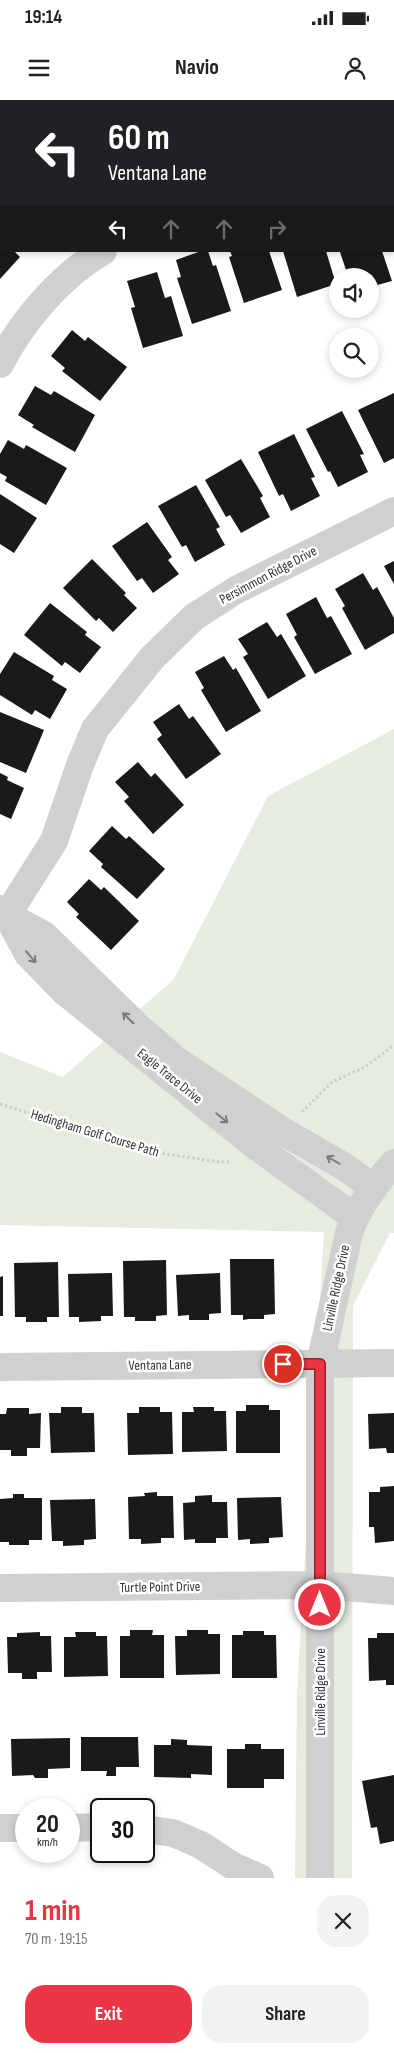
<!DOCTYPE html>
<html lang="en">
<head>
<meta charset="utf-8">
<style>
	:root { --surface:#fff; --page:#f2f2f2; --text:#222; --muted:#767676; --accent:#e93544 }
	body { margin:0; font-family:"Sofia Sans Condensed",sans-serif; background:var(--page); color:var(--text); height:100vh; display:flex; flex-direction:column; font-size:19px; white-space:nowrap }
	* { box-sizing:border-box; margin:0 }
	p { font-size:16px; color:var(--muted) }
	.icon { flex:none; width:28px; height:28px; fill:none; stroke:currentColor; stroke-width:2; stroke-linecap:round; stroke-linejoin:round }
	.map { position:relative; height:1778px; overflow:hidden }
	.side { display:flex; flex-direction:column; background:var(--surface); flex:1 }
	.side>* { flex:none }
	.guide { position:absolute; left:0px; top:0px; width:395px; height:152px; box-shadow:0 2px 8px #0003; background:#202124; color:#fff; overflow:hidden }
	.controls { position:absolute; left:329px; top:168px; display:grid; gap:10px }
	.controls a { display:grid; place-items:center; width:50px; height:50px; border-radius:50%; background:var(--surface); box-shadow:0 2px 8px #0003; font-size:25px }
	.speed { position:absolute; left:15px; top:1698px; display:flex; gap:10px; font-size:25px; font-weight:700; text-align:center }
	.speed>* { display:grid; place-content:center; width:65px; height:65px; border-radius:50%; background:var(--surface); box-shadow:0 2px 8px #0003; line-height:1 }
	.speed small { font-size:12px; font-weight:400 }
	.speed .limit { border:2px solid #111; border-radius:8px; background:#fff; color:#111 }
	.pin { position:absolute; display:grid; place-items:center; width:42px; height:42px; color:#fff; margin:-21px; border:2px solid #fff; border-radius:50%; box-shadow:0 1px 5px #0007 }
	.me { position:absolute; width:55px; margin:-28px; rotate:0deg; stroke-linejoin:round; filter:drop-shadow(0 0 4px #0008) }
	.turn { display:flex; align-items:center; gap:18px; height:105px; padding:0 25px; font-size:22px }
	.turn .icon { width:65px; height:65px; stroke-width:2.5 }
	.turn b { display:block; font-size:35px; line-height:42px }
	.lanes { display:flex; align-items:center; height:48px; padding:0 25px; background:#0003; justify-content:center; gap:25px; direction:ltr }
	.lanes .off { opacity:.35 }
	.round { display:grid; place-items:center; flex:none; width:52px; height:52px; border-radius:20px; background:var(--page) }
	.head { display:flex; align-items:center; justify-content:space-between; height:85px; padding:0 25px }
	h1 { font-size:30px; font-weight:700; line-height:38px; color:var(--accent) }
	.cta { display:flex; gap:10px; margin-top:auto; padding:10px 25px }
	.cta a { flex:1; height:58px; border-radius:20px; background:var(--accent); color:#fff; font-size:20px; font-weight:700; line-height:58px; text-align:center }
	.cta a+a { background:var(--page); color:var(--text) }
	.status { display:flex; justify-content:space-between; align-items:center; height:35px; padding:0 25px; background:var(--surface); direction:ltr }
	.status svg { height:14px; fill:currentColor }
	header { display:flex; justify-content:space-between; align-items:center; height:65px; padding:0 25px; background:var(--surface); font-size:22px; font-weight:700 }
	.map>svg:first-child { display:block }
	.green { fill:#e6ecde }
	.building { fill:#1a1a1a }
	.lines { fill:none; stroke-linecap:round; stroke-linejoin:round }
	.path { stroke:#cdcdcd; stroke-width:3; stroke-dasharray:2.5 2.5; stroke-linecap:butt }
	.minor { stroke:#d0d0d0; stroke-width:28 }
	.oneway { stroke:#7a7a7a }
	.route-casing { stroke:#97222c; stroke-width:12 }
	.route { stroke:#e93544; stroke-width:9 }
	.labels { text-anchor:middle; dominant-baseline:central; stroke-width:5; stroke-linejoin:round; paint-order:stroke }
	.street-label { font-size:14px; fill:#333; stroke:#fff }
</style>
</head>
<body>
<div class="status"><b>19:14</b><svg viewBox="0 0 49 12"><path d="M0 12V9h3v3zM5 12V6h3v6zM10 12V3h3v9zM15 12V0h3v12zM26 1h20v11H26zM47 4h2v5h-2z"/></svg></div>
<header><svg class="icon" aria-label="menu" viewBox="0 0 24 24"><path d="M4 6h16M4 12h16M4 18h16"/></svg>Navio<svg class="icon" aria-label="person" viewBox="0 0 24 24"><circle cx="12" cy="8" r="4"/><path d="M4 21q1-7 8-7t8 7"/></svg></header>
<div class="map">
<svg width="394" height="1778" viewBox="0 0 394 1778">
	<rect width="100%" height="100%" fill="#fff"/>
	<path class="green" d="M394 629V1133H390L353 1206 352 1778H295L297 1592 324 1132 0 1125V952L63 977 174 879 268 696Z"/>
	<path class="building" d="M0 151H14L20 157 0 179Z
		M201 151H208L213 166 216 165 231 211 192 224 177 178 181 177 176 160Z
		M230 151H269L282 190 244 203 229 157 232 156Z
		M283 151H326L336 184 297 197Z
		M343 151H382L392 181 370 187V176H348L340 152Z
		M157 172 165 198 171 196 183 236 143 248 131 208 135 207 127 181Z
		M72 230 85 241 88 237 127 267 100 301 62 271 65 268 51 256Z
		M35 286 51 295 54 291 95 315 75 352 32 327 34 325 18 315Z
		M394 293V358L384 363 358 310Z
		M342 311 364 354 360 355 368 372 338 387 330 371 328 372 306 329Z
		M294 334 315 377 311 378 320 396 291 411 283 394 279 396 258 352Z
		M8 340 24 349 26 345 67 368 46 405 5 381 7 377 0 373V354Z
		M241 359 263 396 260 398 270 417 241 433 230 415 226 417 205 380Z
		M196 385 220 427 216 429 225 445 195 462 186 445 182 447 158 406Z
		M0 394 37 418 14 453 0 444Z
		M147 422 172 457 168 460 179 474 153 493 142 478 137 481 112 446Z
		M92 459 126 493 124 495 137 508 113 532 99 518 96 521 63 488Z
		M394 461V484L384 466Z
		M363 473 373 490 377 487 394 518V533L365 550 342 508 345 506 335 489Z
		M316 497 327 518 331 516 352 554 315 574 294 537 297 535 286 514Z
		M50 503 87 532 85 535 101 547 80 573 65 562 62 566 24 535Z
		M267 522 277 537 281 534 306 576 268 599 243 557 248 554 238 539Z
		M14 552 54 576 52 580 67 589 50 619 35 610 32 615 0 595V574Z
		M224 556 233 570 236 568 261 611 226 632 201 590 204 588 195 572Z
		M179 604 189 619 193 616 221 654 186 679 157 639 162 635 153 622Z
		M0 612 44 630 26 673 0 662Z
		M138 662 151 677 155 673 184 705 153 734 124 701 129 697 115 682Z
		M0 673 8 677 7 680 24 688 11 719 0 714Z
		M112 726 126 739 129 736 165 769 137 799 101 767 103 764 89 751Z
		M89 779 101 790 104 787 139 821 111 850 76 817 79 814 67 802Z
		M230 1159H274L275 1214 264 1215V1219H249L243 1220V1215H231Z
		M166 1160 167 1215 156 1216V1221H135V1217H124L123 1161Z
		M58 1162 59 1217H47V1222H26V1217H15L14 1163Z
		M112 1173 113 1216H101V1221L79 1222V1217H69L68 1174Z
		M220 1173 221 1213 209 1214V1220H189V1215L178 1216 176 1175Z
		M3 1176V1216H0V1177Z
		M246 1305H269V1310H280V1353H236V1311H246Z
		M61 1307H82V1313H94L95 1352 51 1353 49 1313H61Z
		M139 1307H160V1312H172L173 1354 128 1355 127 1313H139Z
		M193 1307H214V1311H226L227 1351 182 1352V1312H194Z
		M7 1308H29V1314L41 1313 40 1348H27V1356H11V1350H0V1314H6Z
		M394 1313V1353H387L386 1348 369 1349 368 1314Z
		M394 1386V1441L375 1443 374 1427H369V1392H380V1387Z
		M157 1392V1396H173L174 1438H161V1443L141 1444V1439H129L128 1397 145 1396 144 1393Z
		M13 1394H24V1398H42V1440H29V1445H9V1442H0V1399L13 1398Z
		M212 1395V1402H227L228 1438H216V1443H195V1439L184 1440 183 1403 195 1402V1396Z
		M281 1397 283 1437 269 1438V1443L250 1444V1439L238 1440 237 1398Z
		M95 1399 96 1439 84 1440V1445L63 1446V1441H52L50 1400Z
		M130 1530H153L152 1535H164V1578H120V1536H130Z
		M187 1530H208V1534H220V1574L176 1575 175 1536H187Z
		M243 1531H264V1535H276L277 1578H232V1535H243Z
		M40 1532V1536H51L52 1572H37V1579H22V1573H8L7 1537H17V1533Z
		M75 1532H96V1536H107L108 1576 64 1577V1537H76Z
		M377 1533H394V1585H386V1580L369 1581 368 1538H377Z
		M81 1637H138L139 1667H116V1676H106L107 1671H81Z
		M70 1638V1668L48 1669V1678H35L33 1675 12 1676 11 1639Z
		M171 1639 187 1640V1645L212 1646V1675L191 1674V1678L154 1677V1645H171Z
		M245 1644H261V1649H284V1679H264V1688H227V1649H245Z
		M394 1675V1741L380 1744 377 1727 371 1728 362 1681Z"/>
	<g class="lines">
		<path class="path" d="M0 1004 151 1052 220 1062H231
			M302 1012 332 982 365 967 394 945"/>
		<path class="minor" d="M349 0V1
			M0 264C22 221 61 175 103 151
			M0 809 7 815 44 835 137 926 177 961 284 1032 343 1066 373 1087
			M7 815 54 741 80 665 95 629 152 558 194 517 236 490 394 411
			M7 815 28 854 64 891 257 1047 354 1117
			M0 1267 394 1263
			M0 1488 320 1485 394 1491
			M0 1728H26
			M69 1728 101 1727
			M144 1729 173 1733 201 1745 233 1766 260 1778
			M320 1778V1264L349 1133C358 1106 375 1084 394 1063"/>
	</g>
	<defs><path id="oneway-shaft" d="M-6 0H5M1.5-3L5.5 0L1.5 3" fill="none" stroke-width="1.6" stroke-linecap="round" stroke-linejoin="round" transform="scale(1.25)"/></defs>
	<g class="oneway">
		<use href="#oneway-shaft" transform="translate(31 857) rotate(50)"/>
		<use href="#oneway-shaft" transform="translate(128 918) rotate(-135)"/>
		<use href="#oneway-shaft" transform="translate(222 1018) rotate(39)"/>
		<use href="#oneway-shaft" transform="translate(333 1060) rotate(-150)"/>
	</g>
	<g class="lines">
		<g class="route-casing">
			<path id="route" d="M283 1264H320V1505"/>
		</g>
		<use href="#route" class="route"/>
	</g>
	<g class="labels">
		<g class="street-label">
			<text transform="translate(268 475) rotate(-28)">Persimmon Ridge Drive</text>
			<text transform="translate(170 976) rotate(39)">Eagle Trace Drive</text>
			<text transform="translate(95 1033) rotate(17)">Hedingham Golf Course Path</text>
			<text transform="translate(336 1188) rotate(-78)">Linville Ridge Drive</text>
			<text transform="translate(160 1265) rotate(-1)">Ventana Lane</text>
			<text transform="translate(160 1487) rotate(-1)">Turtle Point Drive</text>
			<text transform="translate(320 1592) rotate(-90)">Linville Ridge Drive</text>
		</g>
	</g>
</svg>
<div class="controls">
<a><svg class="icon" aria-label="sound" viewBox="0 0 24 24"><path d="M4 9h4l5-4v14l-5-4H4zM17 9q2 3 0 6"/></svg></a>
<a><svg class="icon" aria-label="search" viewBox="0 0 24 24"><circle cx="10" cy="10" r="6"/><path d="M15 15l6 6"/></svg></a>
</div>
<div class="speed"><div>20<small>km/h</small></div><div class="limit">30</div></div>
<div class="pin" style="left:283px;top:1264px;background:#d93025"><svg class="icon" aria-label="arrive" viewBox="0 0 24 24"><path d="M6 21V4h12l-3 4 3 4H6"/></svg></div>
<svg class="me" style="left:320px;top:1505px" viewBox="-20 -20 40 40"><circle r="17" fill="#e93544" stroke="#fff" stroke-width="3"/><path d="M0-11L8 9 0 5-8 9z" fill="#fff"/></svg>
<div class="guide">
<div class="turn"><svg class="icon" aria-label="left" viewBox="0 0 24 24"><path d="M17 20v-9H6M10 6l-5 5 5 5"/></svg><div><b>60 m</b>Ventana Lane</div></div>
<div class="lanes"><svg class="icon" aria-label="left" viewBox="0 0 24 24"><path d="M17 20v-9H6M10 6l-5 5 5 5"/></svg><svg class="icon off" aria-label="ahead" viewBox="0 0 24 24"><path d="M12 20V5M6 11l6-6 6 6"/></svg><svg class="icon off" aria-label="ahead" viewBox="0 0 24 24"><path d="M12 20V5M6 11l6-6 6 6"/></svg><svg class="icon off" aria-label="right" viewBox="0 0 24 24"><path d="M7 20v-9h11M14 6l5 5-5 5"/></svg></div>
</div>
</div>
<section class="side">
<div class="head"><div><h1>1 min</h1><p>70 m · 19:15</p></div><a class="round"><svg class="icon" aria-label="close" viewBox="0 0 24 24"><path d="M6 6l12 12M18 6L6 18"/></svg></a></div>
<div class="cta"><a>Exit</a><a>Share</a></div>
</section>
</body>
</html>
